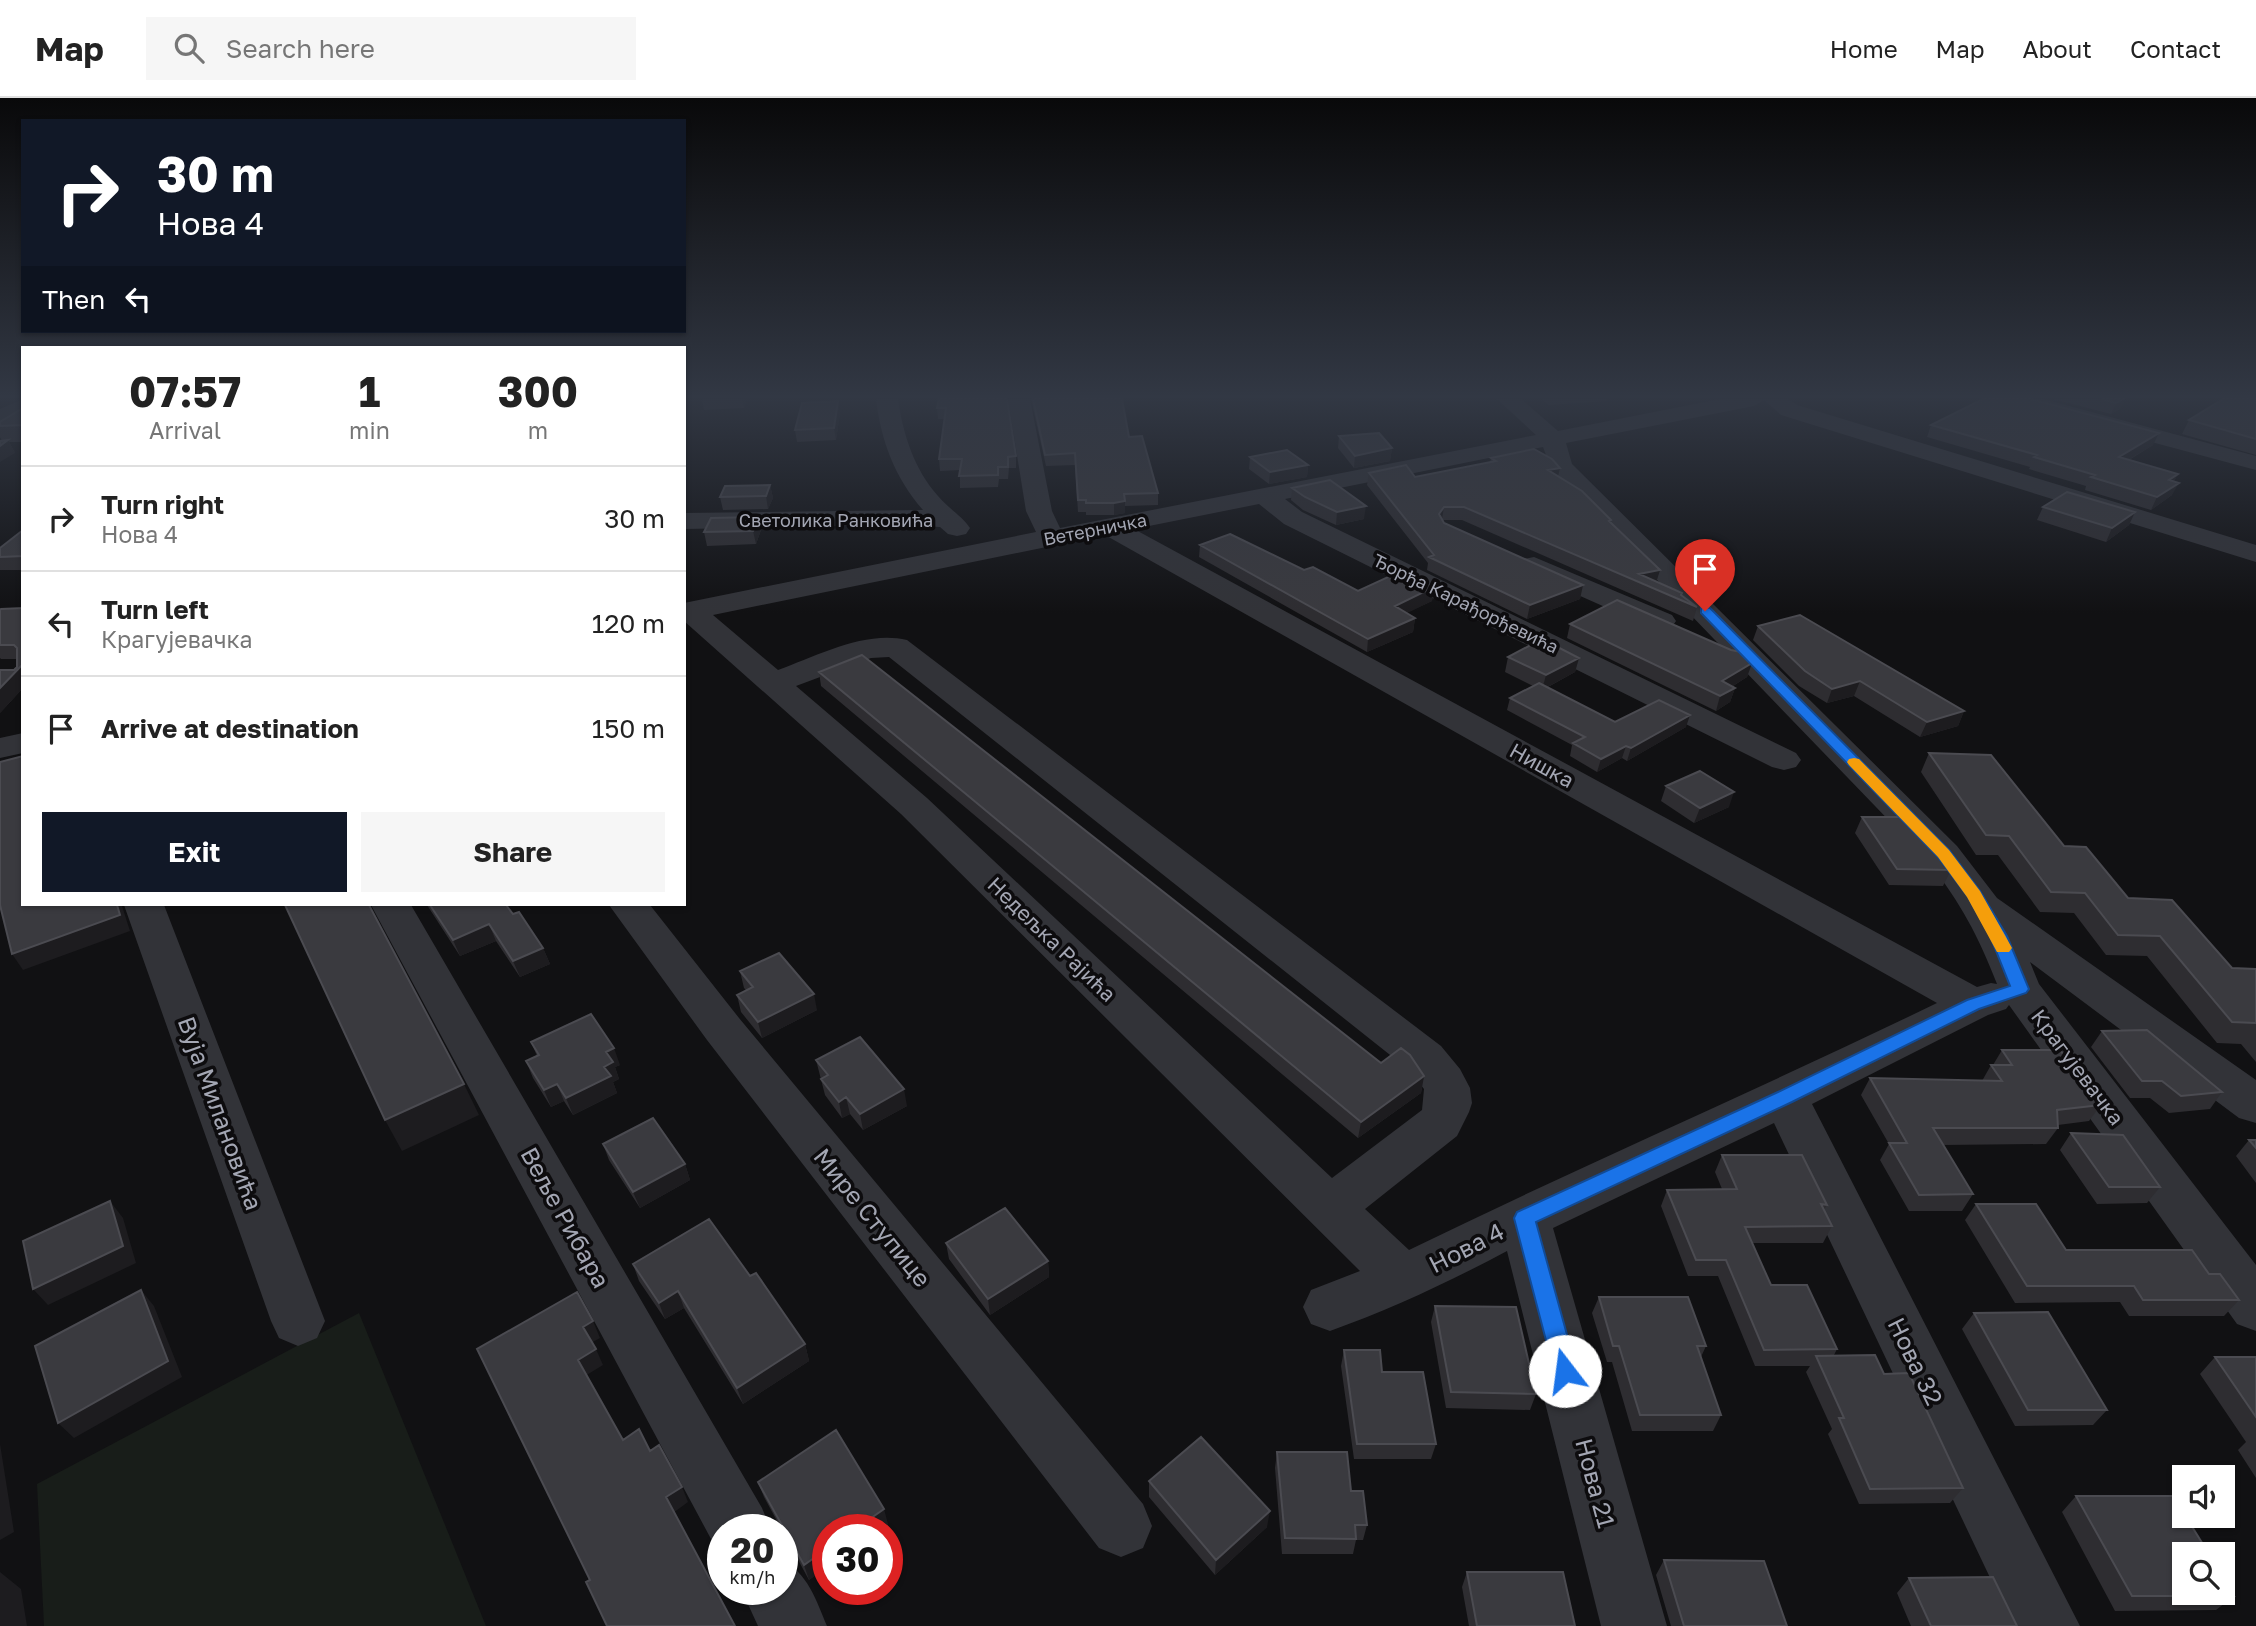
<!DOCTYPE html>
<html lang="en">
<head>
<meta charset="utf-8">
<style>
	:root { --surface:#fff; --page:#f6f6f6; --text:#222; --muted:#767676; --line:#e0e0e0; --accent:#111827 }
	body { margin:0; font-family:"Golos Text",sans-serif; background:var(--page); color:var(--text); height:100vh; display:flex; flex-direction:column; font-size:26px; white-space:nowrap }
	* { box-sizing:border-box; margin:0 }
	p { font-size:23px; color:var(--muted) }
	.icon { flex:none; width:38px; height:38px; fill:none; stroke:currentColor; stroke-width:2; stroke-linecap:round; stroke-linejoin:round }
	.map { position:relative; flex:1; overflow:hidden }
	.drawer { position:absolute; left:21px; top:248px; width:665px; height:560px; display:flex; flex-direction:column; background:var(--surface); border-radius:0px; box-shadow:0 2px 5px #0004 }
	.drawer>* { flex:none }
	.hud { position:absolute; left:21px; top:21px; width:665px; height:214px; border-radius:0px; box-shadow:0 2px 5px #0004; background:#111827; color:#fff; overflow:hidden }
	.tools { position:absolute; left:2172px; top:1367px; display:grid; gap:14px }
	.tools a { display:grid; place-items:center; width:63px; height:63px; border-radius:0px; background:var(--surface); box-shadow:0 2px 5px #0004; font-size:35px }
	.speed { position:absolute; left:707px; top:1416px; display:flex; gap:14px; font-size:35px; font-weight:700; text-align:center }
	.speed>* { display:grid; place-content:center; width:91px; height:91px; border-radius:50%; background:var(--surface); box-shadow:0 2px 5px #0004; line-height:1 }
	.speed small { font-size:18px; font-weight:400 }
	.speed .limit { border:10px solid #d22; background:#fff; color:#111 }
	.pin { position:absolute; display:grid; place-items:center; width:60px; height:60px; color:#fff; margin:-72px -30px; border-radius:50% 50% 50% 0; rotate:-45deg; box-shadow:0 0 7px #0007 }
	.pin .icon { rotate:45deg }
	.me { position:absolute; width:77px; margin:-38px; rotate:345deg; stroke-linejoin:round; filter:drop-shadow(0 0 5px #0008) }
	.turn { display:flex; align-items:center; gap:24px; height:147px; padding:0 21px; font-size:32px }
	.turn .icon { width:91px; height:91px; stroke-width:2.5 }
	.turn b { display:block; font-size:49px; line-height:60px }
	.then { display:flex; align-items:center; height:66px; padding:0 21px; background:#0003; gap:14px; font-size:26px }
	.eta { display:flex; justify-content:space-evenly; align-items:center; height:119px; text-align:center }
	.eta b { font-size:42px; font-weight:700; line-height:49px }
	.button { display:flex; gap:14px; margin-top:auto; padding:14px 21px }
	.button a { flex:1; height:80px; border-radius:0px; background:var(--accent); color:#fff; font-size:28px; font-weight:700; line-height:80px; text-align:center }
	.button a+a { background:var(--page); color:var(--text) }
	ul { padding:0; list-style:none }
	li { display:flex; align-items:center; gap:21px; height:105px; padding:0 21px; border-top:2px solid var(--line) }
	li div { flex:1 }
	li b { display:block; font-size:26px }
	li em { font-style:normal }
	header { display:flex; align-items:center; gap:42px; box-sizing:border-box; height:98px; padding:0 35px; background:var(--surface); border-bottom:2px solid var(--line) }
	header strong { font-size:33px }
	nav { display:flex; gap:38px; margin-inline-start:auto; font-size:24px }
	.search { width:490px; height:63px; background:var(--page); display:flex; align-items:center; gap:18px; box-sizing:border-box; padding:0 24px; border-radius:0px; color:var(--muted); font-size:26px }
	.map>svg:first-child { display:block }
	.green { fill:#181d19 }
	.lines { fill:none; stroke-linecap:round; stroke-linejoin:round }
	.minor { fill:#323338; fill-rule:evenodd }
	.wall { fill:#2e2d31 }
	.shaded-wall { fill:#1d1c1f }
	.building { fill:#3a3a3f; stroke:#4b4b51; stroke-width:2 }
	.route { fill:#1a73e8; stroke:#114b97; stroke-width:2 }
	.slow { fill:#f59e0b }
	.labels { text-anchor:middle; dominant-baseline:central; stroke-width:7; stroke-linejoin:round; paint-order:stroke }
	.far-street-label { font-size:18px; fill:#a3a6b3; stroke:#0d0c0e }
	.street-label { font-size:21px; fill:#a3a6b3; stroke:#0d0c0e }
	.near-street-label { font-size:24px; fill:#a3a6b3; stroke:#0d0c0e }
</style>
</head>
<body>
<header>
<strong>Map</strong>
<div class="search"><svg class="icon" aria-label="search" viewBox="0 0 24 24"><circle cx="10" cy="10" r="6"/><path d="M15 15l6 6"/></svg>Search here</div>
<nav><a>Home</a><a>Map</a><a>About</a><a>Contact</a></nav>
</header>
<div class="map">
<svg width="2256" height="1528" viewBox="0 0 2256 1528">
	<rect width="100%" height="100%" fill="#111113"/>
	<path class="green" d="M359 1215 486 1528H44L37 1386Z"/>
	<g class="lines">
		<path class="minor" d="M23 301V316L0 327V311Z
			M876 301H898C903 336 914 371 938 398 948 410 962 418 970 430L966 436 957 438 948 436 940 429 894 427 684 431V415L923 412C895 380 881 343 876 301Z
			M1008 301H1030L1052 413 1060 430 1536 337 1497 301H1521L1558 333 1720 301H1788L1797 307 2256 447V464L1781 317 1764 302 1754 308 1566 345 1572 366 1957 748 1997 800 2256 982V1025L2239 1020 2030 864 2039 886 2256 1167V1233L2237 1226 2009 907 2006 911 1988 917 1812 1006 2080 1528H2013L1774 1025 1553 1130 1667 1528H1601L1507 1153C1449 1184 1391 1211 1330 1233L1311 1226 1303 1209 1311 1192 1360 1173 901 716 684 523V505L1036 434 1026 413ZM1543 349 1552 373 1929 764C1961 806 1978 837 1997 886L1991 885 1977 889 1134 431 1259 406 1284 426 1772 669 1784 672 1796 669 1801 662 1796 655 1302 414 1285 401ZM1105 437 1937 905C1762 990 1583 1067 1409 1152L1365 1111 1457 1038 1469 1014 1472 1005 1470 990 1460 971 1441 948 907 542C865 532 817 558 778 572L713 517ZM889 559 1409 972 1424 991 1422 1012 1332 1080 927 700 796 588 871 560Z
			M2007 301H2043L2256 358V372L2010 306Z
			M1534 459 1672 517 1676 523 1672 529 1661 532 1650 529 1524 473 1520 467 1524 461Z
			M23 635V655L0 660V640Z
			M124 807H164L325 1223 317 1240 298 1248 279 1240 271 1223Z
			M371 807H411L762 1410 771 1432H723V1456L718 1454Z
			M609 807H650L739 920 1143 1406 1152 1428 1143 1450 1121 1459 1099 1450 707 942Z
			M782 1463C807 1473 817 1504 827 1528H758L741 1491H782Z"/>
	</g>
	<path class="wall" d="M702 301H747L744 310 704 312Z
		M939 301 1016 358V370H1009L1008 381H999L998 389 960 390V372L940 373 939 361 945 321H938L937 310Z
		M1031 301H1138H1122L1129 339 1158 395V407L1125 408V415L1114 417H1086V414H1078L1075 367 1046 368Z
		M1541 301H1607V303L1549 307Z
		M2053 301H2125L2120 311 2111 316Z
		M2256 301V357L2182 336 2189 322Z
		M23 310V344H9L15 355 2 343 0 339V324Z
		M840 315 836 342 797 344 795 332Z
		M1931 327 2153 347 2129 362 2178 376 2174 383 2172 397 2151 412 2085 392 2086 388 2029 371 2030 369 1927 339Z
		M1339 338 1392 350 1390 363 1354 370 1338 350Z
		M1250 359 1308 367 1307 379 1269 386 1249 371Z
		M1491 360 1560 370 1558 379 1611 425 1660 472 1656 483 1682 498 1697 509 1693 523 1462 422H1442L1444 425 1583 487 1580 501 1527 521 1427 472 1428 465 1367 387 1369 375 1415 379 1490 364Z
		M770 387 773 400 768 411 723 412 720 399Z
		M1292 390 1364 421 1336 427 1303 412 1291 402Z
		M2043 409 2135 414 2129 427 2106 444 2037 422Z
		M758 419 761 432 756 446 707 448 704 434Z
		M23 432V472H0V450Z
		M1200 447 1304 472 1358 493 1434 489 1432 503 1406 515 1415 520 1413 534 1367 554 1199 459Z
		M23 510V590L0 615 14 572 17 569V561H1L0 560V512Z
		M1570 526 1752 565 1747 579 1733 588 1735 590 1730 604 1716 613 1567 540Z
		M1758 528 1964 613 1958 628 1920 639 1854 598 1827 605 1799 588 1753 542Z
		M1508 559 1579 560 1575 574 1548 589 1615 624 1686 629 1627 663 1622 660 1597 674 1570 658 1572 647 1507 612 1510 600 1533 588 1505 574Z
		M819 574 1381 965 1424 978 1421 995 1358 1040 821 588Z
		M1929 655 2064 748 2128 800 2232 870 2256 871V964L2241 946 2217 945 2147 858 2106 857 2074 815 2040 814 1998 757H1976L1921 674Z
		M1666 688 1729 709 1694 725 1661 703Z
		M1862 719 1951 772 1943 788 1889 787 1855 735Z
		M427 807H506L513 816 543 850 550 866 520 879 496 843 460 858Z
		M740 873 817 912 762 940 741 914 737 897 747 893 744 890Z
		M2102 933 2222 994 2210 1011 2169 1015 2150 1000H2130L2091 949Z
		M531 944 620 967 615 969 619 981 613 984 617 995 573 1017 564 1003 551 1009 533 980 526 963 537 958Z
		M2002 952 2101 1007 2089 1023 2058 1027V1030L2046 1046 1943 1047 1973 1096 1962 1113H1909L1880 1062 1889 1046 1861 997 1870 980 1982 983 1991 967H1993Z
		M816 962 907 1008 863 1032 850 1016 842 1020 825 997Z
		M2071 1035 2160 1089 2147 1105 2097 1106 2060 1052Z
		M2249 1042H2256V1085L2236 1058Z
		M603 1046 685 1066 690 1082 640 1110 609 1062Z
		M1722 1057 1827 1107 1824 1112 1832 1128 1823 1145H1752L1771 1187 1837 1251 1834 1257 1884 1276 1963 1390 1950 1405 1859 1406 1828 1336 1832 1331 1806 1274 1810 1268H1755L1718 1178H1688L1661 1108 1667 1092 1722 1091 1715 1074Z
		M1976 1106 2066 1152 2209 1176 2239 1202 2224 1218H2129L2120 1204 2015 1205 1965 1122Z
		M946 1145 1048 1163 1049 1179 990 1217 949 1161Z
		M633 1166 750 1178 805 1246 809 1263 743 1306 684 1210 665 1221 639 1183Z
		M1599 1199 1706 1248 1701 1259 1721 1317 1713 1333H1632L1612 1264H1607L1592 1215Z
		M1435 1208 1536 1296 1530 1312 1446 1310 1431 1224Z
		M1974 1215 2107 1312 2093 1327 2015 1328 1962 1231Z
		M1344 1252 1382 1274 1436 1346 1431 1361H1354L1341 1268Z
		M2215 1259H2256V1380L2238 1352 2246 1344 2200 1276Z
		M1277 1354 1351 1393 1367 1427 1363 1442H1356L1353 1456H1282L1275 1370Z
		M1149 1383 1267 1429 1215 1477 1149 1399Z
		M758 1384 888 1426 880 1432H828V1468L809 1482 764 1399Z
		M2076 1398 2234 1498 2216 1512 2115 1513 2062 1414Z
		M1664 1462 1787 1528H1671L1656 1477Z
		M1467 1474 1575 1528H1469L1462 1489Z
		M1909 1480 2017 1528H1911L1897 1495Z"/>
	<path class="shaded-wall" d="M742 301H747L744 310Z
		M2123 301H2125L2120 311 2111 316 2116 305Z
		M838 303 840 315 836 342 834 330Z
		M2159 335 2153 347 2113 371 2119 359Z
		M8 342 15 355 0 364V348Z
		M1392 350 1390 363 1354 370 1355 358Z
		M1308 367 1307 379 1269 386 1270 374Z
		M1560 370 1557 382 1548 372Z
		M2178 376 2171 388 2169 382Z
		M2179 385 2172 397 2151 412 2157 399Z
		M770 387 773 400 768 411 766 398Z
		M1125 403V415L1114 417V405Z
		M1366 408 1364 421 1336 427 1337 414Z
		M1444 409 1442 421 1437 429 1439 416Z
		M2135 414 2129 427 2106 444 2112 430Z
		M758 419 761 432 756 446 753 433Z
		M1660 472 1656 485 1639 476Z
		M1583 487 1580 501 1527 521 1530 507Z
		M1434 489 1432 503 1393 522 1395 508Z
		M1415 520 1413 534 1367 554 1368 541Z
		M1579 560 1575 574 1542 592 1546 577Z
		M1752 565 1747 579 1717 598 1722 583Z
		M23 566V590L0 615V590Z
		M1860 583 1854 598 1827 605 1832 591Z
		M1735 590 1730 604 1716 613 1720 598Z
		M1964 613 1958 628 1920 639 1927 624Z
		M1690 617 1686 629 1627 663 1631 650Z
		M1626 648 1622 660 1597 674 1601 661Z
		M1734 694 1729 709 1694 725 1700 710Z
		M117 807H123L122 808 130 833 23 872 12 856Z
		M489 826 496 843 460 858 453 842Z
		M543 850 550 866 520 879 513 863Z
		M814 896 817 912 762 940 758 924Z
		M614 950 620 967 615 969 619 981 613 984 617 995 573 1017 566 1000 604 969 606 954Z
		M1424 978 1421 995 1358 1040 1361 1024Z
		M464 986 479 1017 402 1053 385 1022Z
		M557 986 564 1003 551 1009 544 992Z
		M904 991 907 1008 863 1032 860 1016Z
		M846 999 850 1016 842 1020 839 1004Z
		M685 1066 690 1082 640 1110 633 1094Z
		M110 1103 123 1120 136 1165 48 1207 33 1191Z
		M1048 1163 1049 1179 990 1217 988 1201Z
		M141 1192 154 1208 182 1279 74 1340 58 1325Z
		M678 1193 684 1210 665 1221 659 1205Z
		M593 1223 600 1240 591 1245 583 1229Z
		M805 1246 809 1263 743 1306 737 1290Z
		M596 1251 603 1267 585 1278 578 1262Z
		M0 1346 14 1434 0 1442Z
		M682 1389 688 1404 673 1415 666 1399Z
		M884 1411 888 1426 880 1432H854Z
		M1270 1413 1267 1429 1215 1477 1216 1462Z
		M828 1450V1468L809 1482 804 1467Z
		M0 1474 21 1491 27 1528H0Z"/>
	<path class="building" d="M939 301H1007L1016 358 1008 359V369H998V377L959 378 962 361H939L946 310H937Z
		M1033 301H1122L1129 339 1142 338 1158 395 1124 396 1125 403 1114 405H1086V402H1078L1075 355 1045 357Z
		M1983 301H2030L2159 335 2119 359 2178 376 2169 382 2179 385 2157 399 2091 379 2095 377 2034 359 2037 357 1931 327Z
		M2102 301H2123L2116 305Z
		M2223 301H2256V341L2189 322Z
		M838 303 834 330 795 332 802 305Z
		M23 310V327L0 328V324Z
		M1379 335 1392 350 1355 358 1339 338Z
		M8 342 0 348V343Z
		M1534 351 1552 361 1560 370 1548 372 1582 393 1611 422 1609 423 1660 472 1639 476 1682 495 1681 497 1697 509 1464 409H1444L1439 416 1444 425 1583 487 1530 507 1429 459 1434 457 1369 375 1406 367 1415 379 1496 363 1491 360Z
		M1287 352 1308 367 1270 374 1250 359Z
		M1330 382 1366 408 1337 414 1305 399 1292 390Z
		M770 387 766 398 720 399 725 388Z
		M2067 394 2135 414 2112 430 2043 409Z
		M758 419 753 433 704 434 711 420Z
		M23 432V458L0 459V450Z
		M1230 436 1304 472 1313 469 1358 493 1401 473 1434 489 1395 508 1415 520 1368 541 1200 447Z
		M1617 502 1731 552 1741 554 1752 565 1722 583 1735 590 1720 598 1570 526Z
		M23 510V566L0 590V572H14L17 569V550L14 547H0V512L1 511Z
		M1800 517 1964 613 1927 624 1860 583 1832 591 1805 573 1758 528Z
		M1542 541 1579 560 1546 577 1508 559Z
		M862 557 1381 965 1401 950 1410 957 1424 978 1361 1024 819 574Z
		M1539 585 1615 624 1659 602 1690 617 1631 650 1626 648 1601 661 1573 645 1585 639 1510 600Z
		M1929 655 1991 657 2064 748 2086 749 2128 800 2172 802 2232 870 2256 871V925L2232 924 2160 838 2118 837 2085 795 2051 794 2009 738 1986 737Z
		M23 658V807H117L120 817 12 856 0 807V664Z
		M1700 673 1734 694 1700 710 1666 688Z
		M1862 719H1905L1935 750 1951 772 1897 771Z
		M285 807H369L464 986 385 1022Z
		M430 807H506L513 816 519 814 543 850 513 863 489 826 453 842Z
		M779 855 814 896 758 924 737 897 753 889 740 873Z
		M591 916 614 950 606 954 613 964 604 969 611 978 566 1000 557 986 544 992 526 963 539 957 531 944Z
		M2147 932 2222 994 2181 998 2162 983H2142L2102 933Z
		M860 939 904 991 860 1016 846 999 839 1004 821 981 828 977 816 962Z
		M2002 952H2060L2101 1007 2057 1012 2058 1030H1933L1973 1096 1919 1097 1889 1045H1907L1870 980 2002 983 1991 967H2012Z
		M653 1020 685 1066 633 1094 603 1046Z
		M2071 1035 2123 1037 2160 1089H2109Z
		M2249 1042H2256V1050Z
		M1722 1057H1802L1827 1107 1821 1106 1832 1128 1745 1129 1771 1187H1807L1837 1251 1764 1252 1726 1162H1696L1667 1092 1737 1091Z
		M110 1103 123 1148 33 1191 23 1143Z
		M1976 1106H2036L2066 1152H2192L2209 1176H2220L2239 1202H2143L2134 1188H2027Z
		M1005 1110 1048 1163 988 1201 946 1145Z
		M709 1121 750 1178 756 1175 805 1246 737 1290 678 1193 659 1205 633 1166Z
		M141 1192 168 1263 58 1325 35 1248Z
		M577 1194 593 1223 583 1229 596 1251 578 1262 623 1342 639 1331 650 1353 659 1347 682 1389 666 1399 735 1528H607L586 1484 590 1482 477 1251Z
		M1599 1199H1688L1706 1248H1697L1721 1317H1640L1619 1248H1613Z
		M1435 1208 1516 1209 1536 1296 1451 1294Z
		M2048 1214 2107 1312H2028L1974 1215Z
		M1344 1252H1380L1382 1274H1423L1436 1346H1357Z
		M1875 1257 1884 1276 1909 1275 1963 1390 1870 1391 1839 1320H1844L1816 1258Z
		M2215 1259H2256V1319Z
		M836 1332 884 1411 854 1432H828V1450L804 1467 758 1384Z
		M1201 1339 1270 1413 1216 1462 1149 1383Z
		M1277 1354H1347L1351 1393H1363L1367 1427H1355L1356 1441 1285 1440Z
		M2076 1398H2173L2209 1456H2184V1494H2222V1479L2234 1498H2132Z
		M1664 1462 1764 1463 1787 1528H1684Z
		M1467 1474H1563L1575 1528H1477Z
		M1993 1479 2017 1528H1931L1909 1480Z"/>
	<linearGradient id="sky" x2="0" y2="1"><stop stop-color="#09090a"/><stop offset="0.58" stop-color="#323844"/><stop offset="1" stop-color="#323844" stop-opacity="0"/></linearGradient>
	<rect width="2256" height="515" fill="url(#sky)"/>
	<path class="route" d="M1705 509 1710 510 1949 752 1980 793 2007 838 2029 891 2026 895 1979 911 1792 1004 1536 1124 1577 1273 1574 1281 1565 1284 1557 1281 1554 1273 1514 1120 1517 1114 1778 994 1967 902 2010 888 1990 838 1968 799 1938 759 1701 515V510Z"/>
	<path class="slow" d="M1854 660 1859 661 1949 752 1980 793 2012 850 2009 854H1997L1967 799 1938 759 1849 667 1847 664 1849 661Z"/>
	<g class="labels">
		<g class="far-street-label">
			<text x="836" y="422">Светолика Ранковића</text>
			<text transform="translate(1095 431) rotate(-11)">Ветерничка</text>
			<text transform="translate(1466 505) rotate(26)">Ђорђа Карађорђевића</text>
		</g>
		<g class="street-label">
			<text transform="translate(1542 667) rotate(29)">Нишка</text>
			<text transform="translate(1052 841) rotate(44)">Недељка Рајића</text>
			<text transform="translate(2078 969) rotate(53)">Крагујевачка</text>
		</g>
		<g class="near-street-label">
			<text transform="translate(221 1015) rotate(70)">Вуја Милановића</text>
			<text transform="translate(566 1119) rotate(61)">Веље Рибара</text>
			<text transform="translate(873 1119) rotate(51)">Мире Ступице</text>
			<text transform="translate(1466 1149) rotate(-27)">Нова 4</text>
			<text transform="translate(1916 1263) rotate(64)">Нова 32</text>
			<text transform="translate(1596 1385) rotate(75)">Нова 21</text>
		</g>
	</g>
</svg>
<div class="tools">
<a><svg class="icon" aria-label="sound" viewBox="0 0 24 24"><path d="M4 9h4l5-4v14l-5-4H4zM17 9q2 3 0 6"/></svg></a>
<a><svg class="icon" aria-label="search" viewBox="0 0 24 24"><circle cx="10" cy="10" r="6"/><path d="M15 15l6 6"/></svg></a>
</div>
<div class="speed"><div>20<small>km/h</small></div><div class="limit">30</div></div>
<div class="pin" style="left:1705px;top:513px;background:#d93025"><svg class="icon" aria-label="arrive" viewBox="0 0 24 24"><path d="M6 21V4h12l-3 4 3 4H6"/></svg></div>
<svg class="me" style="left:1565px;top:1273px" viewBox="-20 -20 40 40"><circle r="19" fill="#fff"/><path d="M0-13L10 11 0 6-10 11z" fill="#1a73e8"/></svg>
<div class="hud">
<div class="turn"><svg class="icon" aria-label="right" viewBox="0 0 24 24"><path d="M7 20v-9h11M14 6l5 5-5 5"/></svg><div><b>30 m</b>Нова 4</div></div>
<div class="then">Then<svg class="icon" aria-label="left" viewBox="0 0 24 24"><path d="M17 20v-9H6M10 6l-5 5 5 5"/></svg></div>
</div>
<section class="drawer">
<div class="eta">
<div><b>07:57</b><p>Arrival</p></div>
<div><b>1</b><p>min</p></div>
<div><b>300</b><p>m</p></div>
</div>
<ul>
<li><svg class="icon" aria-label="right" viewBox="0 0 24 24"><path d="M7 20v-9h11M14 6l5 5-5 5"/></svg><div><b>Turn right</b><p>Нова 4</p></div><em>30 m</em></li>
<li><svg class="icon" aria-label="left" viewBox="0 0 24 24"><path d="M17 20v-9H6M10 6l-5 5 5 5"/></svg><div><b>Turn left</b><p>Крагујевачка</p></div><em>120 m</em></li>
<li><svg class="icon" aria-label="arrive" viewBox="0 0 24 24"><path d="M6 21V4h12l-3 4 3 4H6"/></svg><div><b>Arrive at destination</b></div><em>150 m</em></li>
</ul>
<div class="button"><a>Exit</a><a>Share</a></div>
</section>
</div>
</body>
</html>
